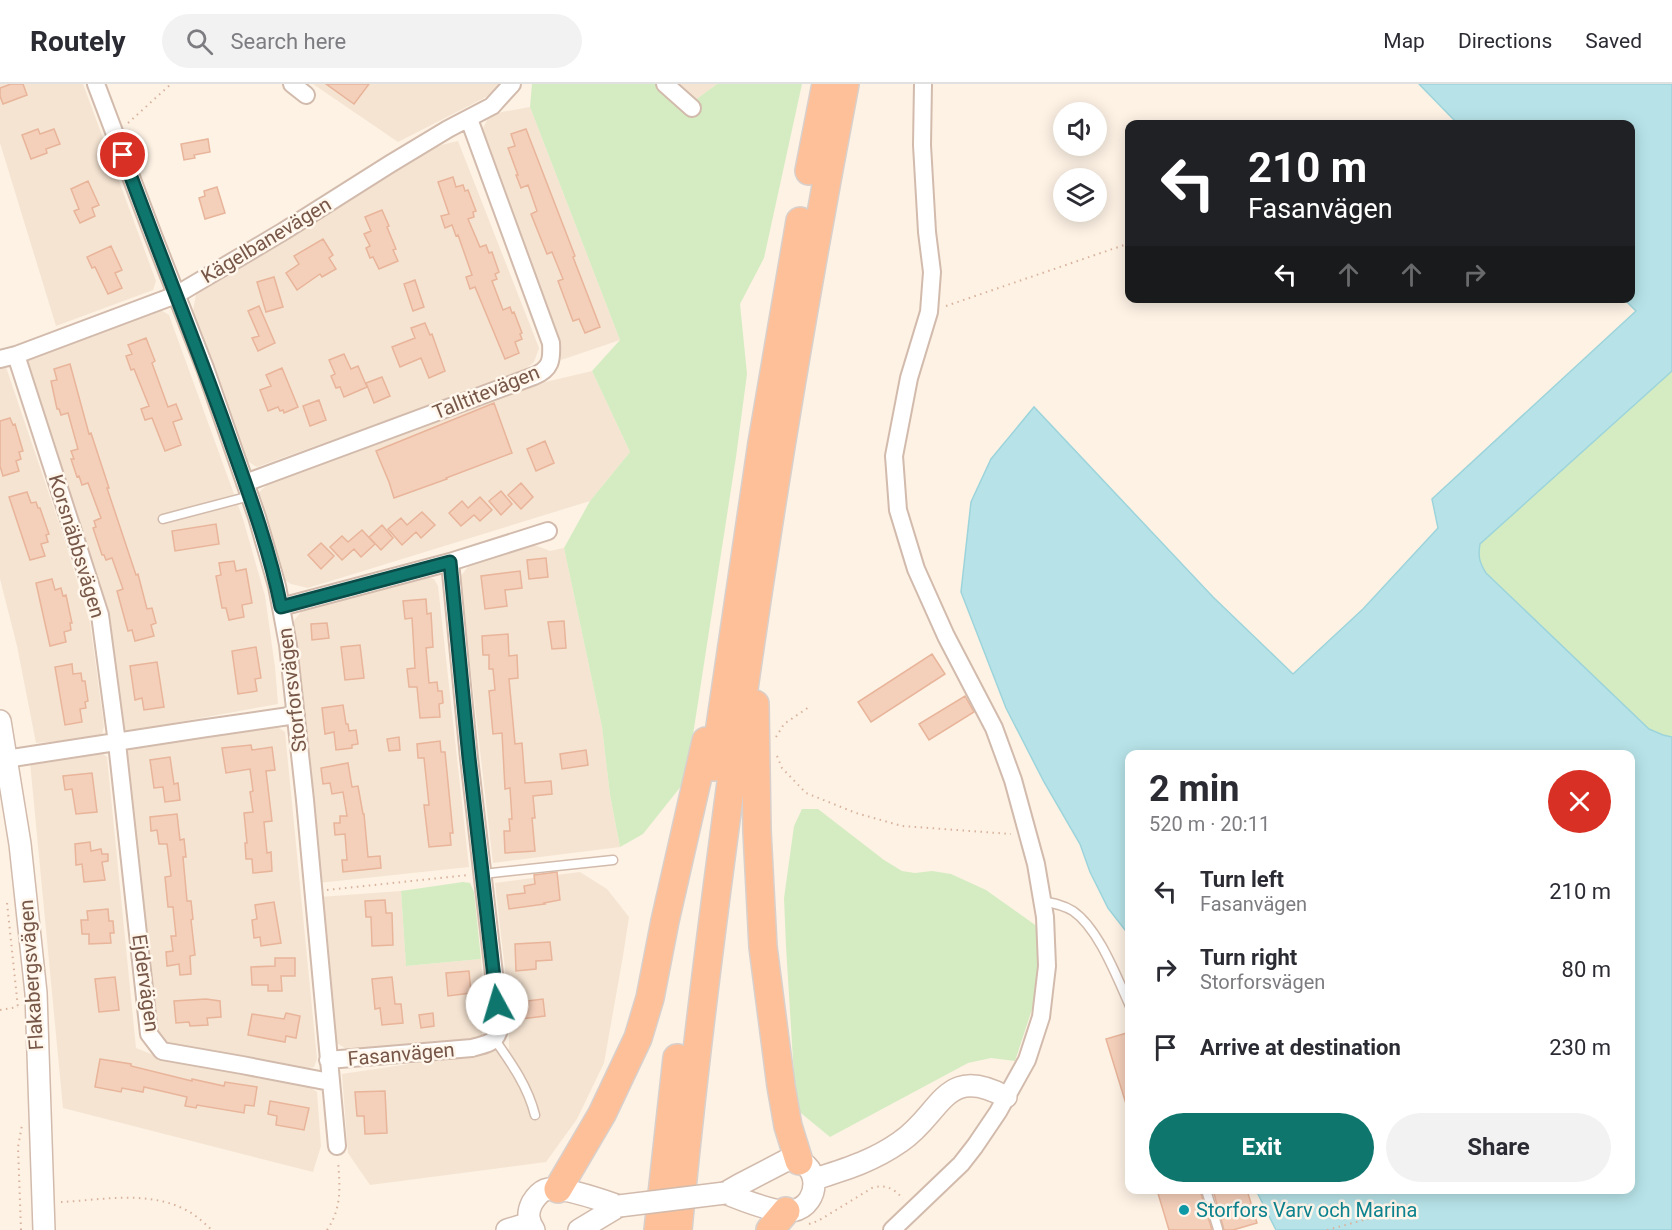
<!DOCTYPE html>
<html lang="en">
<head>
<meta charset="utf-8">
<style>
	:root { --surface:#fff; --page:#f2f2f3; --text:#2b2b33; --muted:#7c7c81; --line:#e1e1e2; --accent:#0f766e }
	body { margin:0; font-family:Roboto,sans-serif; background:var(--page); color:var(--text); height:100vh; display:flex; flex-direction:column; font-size:22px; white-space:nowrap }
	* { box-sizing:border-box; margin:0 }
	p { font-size:20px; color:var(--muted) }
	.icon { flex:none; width:33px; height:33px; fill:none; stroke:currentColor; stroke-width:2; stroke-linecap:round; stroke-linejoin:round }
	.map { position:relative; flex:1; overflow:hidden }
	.side { position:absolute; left:1125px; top:666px; width:510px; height:444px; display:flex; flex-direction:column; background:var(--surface); border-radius:12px; box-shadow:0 3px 15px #0003 }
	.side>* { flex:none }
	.guide { position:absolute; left:1125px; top:36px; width:510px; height:183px; border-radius:12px; box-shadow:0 3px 15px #0003; background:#202124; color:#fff; overflow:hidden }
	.buttons { position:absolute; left:1053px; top:18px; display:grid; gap:12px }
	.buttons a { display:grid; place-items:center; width:54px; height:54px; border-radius:50%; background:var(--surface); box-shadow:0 3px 15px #0003; font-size:30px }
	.pin { position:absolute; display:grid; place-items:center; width:51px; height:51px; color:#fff; margin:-26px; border:3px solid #fff; border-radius:50%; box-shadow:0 2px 6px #0007 }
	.me { position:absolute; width:66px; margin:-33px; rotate:354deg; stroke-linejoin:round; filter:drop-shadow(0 0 4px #0008) }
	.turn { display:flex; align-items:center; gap:21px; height:126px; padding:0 24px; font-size:27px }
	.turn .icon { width:78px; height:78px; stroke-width:2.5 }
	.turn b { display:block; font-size:42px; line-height:51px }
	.lanes { display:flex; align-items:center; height:57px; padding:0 24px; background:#0003; justify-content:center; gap:30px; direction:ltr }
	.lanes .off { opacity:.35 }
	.round { display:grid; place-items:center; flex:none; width:63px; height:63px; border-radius:32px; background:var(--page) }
	.head { display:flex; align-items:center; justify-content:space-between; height:102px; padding:0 24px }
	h1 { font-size:36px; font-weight:700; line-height:45px }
	.button { display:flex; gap:12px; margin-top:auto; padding:12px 24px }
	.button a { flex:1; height:69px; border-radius:36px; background:var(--accent); color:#fff; font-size:24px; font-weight:700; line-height:69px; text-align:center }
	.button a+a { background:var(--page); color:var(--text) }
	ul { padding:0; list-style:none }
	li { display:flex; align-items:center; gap:18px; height:78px; padding:0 24px }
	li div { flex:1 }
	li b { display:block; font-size:22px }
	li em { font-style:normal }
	header { display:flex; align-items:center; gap:36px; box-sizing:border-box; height:84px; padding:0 30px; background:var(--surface); border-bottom:2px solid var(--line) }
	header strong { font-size:28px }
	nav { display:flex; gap:33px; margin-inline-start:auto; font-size:21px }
	.search { width:420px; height:54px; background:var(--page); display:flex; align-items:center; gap:15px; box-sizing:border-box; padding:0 21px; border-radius:33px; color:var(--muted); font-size:22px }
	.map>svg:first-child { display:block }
	.residential { fill:#f5e4d2 }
	.green { fill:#d5ecc2 }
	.water { fill:#b7e3e8; stroke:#9dd4db; stroke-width:1.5 }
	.building { fill:#f4cfba; stroke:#e8b49a; stroke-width:1.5 }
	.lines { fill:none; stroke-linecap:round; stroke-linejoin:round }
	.service-casing { stroke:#d2bbac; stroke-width:11 }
	.minor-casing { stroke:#d2bbac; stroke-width:20 }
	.tertiary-casing { stroke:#d2bbac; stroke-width:24 }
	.trunk-casing { stroke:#d9d0cc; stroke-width:30 }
	.path { stroke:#d9b29d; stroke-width:2; stroke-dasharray:1.5 4.5; stroke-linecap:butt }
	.service { stroke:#fff; stroke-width:8 }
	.minor { stroke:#fff; stroke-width:16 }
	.tertiary { stroke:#fff; stroke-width:21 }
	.trunk { stroke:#fdc099; stroke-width:27 }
	.tertiary-bridge-casing { stroke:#d2bbac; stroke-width:24; stroke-linecap:butt }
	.tertiary-bridge { stroke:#fff; stroke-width:21 }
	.route-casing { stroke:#0a4d48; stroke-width:15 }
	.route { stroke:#0f766e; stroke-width:10 }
	.culture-dot { fill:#0f9aa8; stroke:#fff6ec; stroke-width:2 }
	.labels { text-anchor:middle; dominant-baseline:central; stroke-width:5; stroke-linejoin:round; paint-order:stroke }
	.street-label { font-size:20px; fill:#775748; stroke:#fff6ec }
	.culture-label { font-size:20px; fill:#0d838f; stroke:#fff6ec; text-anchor:start }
</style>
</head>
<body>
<header>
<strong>Routely</strong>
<div class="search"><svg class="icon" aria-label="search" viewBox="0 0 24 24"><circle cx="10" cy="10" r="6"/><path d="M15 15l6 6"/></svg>Search here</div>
<nav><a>Map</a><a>Directions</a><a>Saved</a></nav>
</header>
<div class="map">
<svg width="1672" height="1146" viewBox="0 0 1672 1146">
	<rect width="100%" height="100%" fill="#fdf2e4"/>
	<path class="residential" d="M0 0H83L156 197 153 206 56 242 0 59Z
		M313 0H501L490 11 398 58Z
		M673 0H717L694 17Z
		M530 23 620 256 561 276 482 46 489 32 502 28Z
		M458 57 539 264 534 278 523 287 257 383 244 375 192 232 196 210 429 64Z
		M159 225 169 231 243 435 265 512 275 583 278 620 124 648 119 643 83 467 27 274Z
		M6 283 63 451 90 539 104 642 102 651 93 654 36 659 17 562 0 495V285Z
		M592 287 630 368 590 417 308 504 291 500 283 495 257 410 269 399 537 300Z
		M532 460 550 467 564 464 602 643 610 711 620 763 493 779 460 493 471 479Z
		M425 492 434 495 438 502 469 783 318 799 292 539 301 528Z
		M276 642 285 648 317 975 314 983 304 985 168 959 159 954 152 944 123 669 132 661Z
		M99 667 107 673 136 964 156 972 304 999 317 1008 321 1062 313 1088 63 1024 30 678Z
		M580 788 607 805 629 833 623 872 604 979 577 1035 546 1078 370 1101 348 1069 342 990 509 965V920L495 799Z
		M401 807 406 882 481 875 485 936 481 955 353 969 335 958 320 813Z"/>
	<path class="green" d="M532 0H673L694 17 717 0H802L764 174 740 220 747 290 736 373 686 696 643 750 620 763 610 711 602 643 564 464 590 417 630 368 592 287 620 256 530 23Z
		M1672 287V653L1663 651 1649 645 1486 489C1479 478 1479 472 1480 460Z
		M802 725H818L884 776 902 787 915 789 932 787 951 790 986 806 1038 843 1040 871 1037 910 1015 977 991 974 968 979 830 1053 796 1025 786 862 784 814 794 742Z
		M463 798 470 799 474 808 481 875 406 882 401 807Z"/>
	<path class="water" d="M1419 0H1672V287L1480 460C1478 472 1479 478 1486 489L1649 645 1663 651 1672 653V1146H1276L1256 1106H1630V670H1130L1129 851 1108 824 1090 788 1080 760 1044 698 1006 624 961 508 971 418 991 375 1034 323 1213 513 1293 590 1363 525 1438 444 1432 415 1636 227 1624 215 1630 214V40H1458Z"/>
	<path class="building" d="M11 0H23L27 11 3 20 0 12V4Z
		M326 0H369L354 20Z
		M38 45 40 50 54 45 60 60 46 65 47 69 31 75 22 51Z
		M526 45 575 172 573 173 600 243 585 249 579 235 573 237 558 197 563 195 552 168 547 170 531 130 537 127 528 101 521 104 516 91H518L508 64 515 62 511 50Z
		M208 55 210 68 194 71 195 74 184 76 181 60Z
		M453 93 456 103 463 101 465 107 468 106 476 127 473 128 474 133 468 135 480 163 486 161 489 169 492 168 499 188 495 190 497 195 492 197 503 226 510 223 512 229 514 228 522 249 520 250 522 255 515 258 519 269 505 275 475 203 470 205 466 193 472 191 458 151 456 152 452 141 445 144 441 132 449 130 438 98Z
		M88 97 99 121 92 124 95 132 80 139 74 127 79 125 71 105Z
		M217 103 225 129 205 135 199 114 205 112 204 107Z
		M382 126 389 142 387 143 396 165 393 166 398 177 379 185 373 173 370 174 366 164 370 162 364 150 371 147 365 133Z
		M323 155 333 171 329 174 336 185 322 193 320 190 297 206 286 189 299 180 294 172Z
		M111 162 122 186 115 189 122 204 108 210 95 183 92 184 87 173Z
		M274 193 283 223 266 228 257 198Z
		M415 196 424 223 413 227 404 200Z
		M259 222 275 259 258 267 252 254 259 252 248 227Z
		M425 239 430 251 432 250 445 287 429 294 421 274 400 283 392 263 415 254 411 244Z
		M146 254 155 277 152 279 168 323 176 320 182 335 173 338 181 361 165 367 152 334 145 336 141 325 149 322 134 285 131 286 126 272 132 270 128 261Z
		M344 270 351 285 358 282 367 303 344 313 340 303 336 304 331 292 335 290 329 276Z
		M70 280 89 350 91 349 109 404H107L136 491 138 490 147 525 152 524 156 539 151 541 154 552 135 557 132 546 128 547 117 507 123 505 112 474 106 476 104 471H102L93 444 96 443 94 437 101 434 88 399 82 401 79 392 77 393 71 375H74L71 367 78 365 68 329 61 331 59 325H57L51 297 57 296 54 285Z
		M282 284 298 323 284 329 283 326 280 327 278 323 268 327 260 306 271 302 266 291Z
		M382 293 390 312 374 319 366 299Z
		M319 316 326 336 310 342 303 322Z
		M494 319 512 369 446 394 447 395 394 414 389 398 376 367Z
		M10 334 13 341 15 340 23 367 19 368 21 375 16 377 19 387 3 392 0 382V337Z
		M545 357 554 379 536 387 527 365Z
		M521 399 533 413 521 425 508 411Z
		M501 407 512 420 501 431 489 417Z
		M27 408 31 419 36 418 38 424H40L49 450 46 451 48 458 41 460 45 472 30 476 9 413Z
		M480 413 492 426 480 437 474 431 461 442 449 429 462 417 468 424Z
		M422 428 435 441 421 454 416 448 402 461 388 445 401 434 407 441Z
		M216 440 219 460 175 467 172 447Z
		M382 441 393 454 381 466 369 453Z
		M362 446 375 460 361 473 354 465 342 476 330 463 342 452 348 458Z
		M321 459 334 472 321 485 308 471Z
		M546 474 548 493 529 495 527 476Z
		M234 477 236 487 246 485 252 519 242 521 244 533 229 536 226 524H222L216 492 221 491 219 479Z
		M520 487 522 504 505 506 507 522 485 525 481 492Z
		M52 495 55 506 61 504 63 512 66 511 72 539H70L71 546 64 548 66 558 50 562 36 499Z
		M426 515 427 530 431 529 433 563 426 564 429 599 437 598 438 607H442L443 619 439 620 440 633 420 634 417 603H409L407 585 415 584 412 534 405 535 403 517Z
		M564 537 566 564 552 565 548 538Z
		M327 539 329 554 312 556 311 540Z
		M508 550 509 572 517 571 518 594 509 595 515 660 522 659 525 699 551 697 552 710 533 712 535 734H532L535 767 505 769 504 747H510L509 735H512L510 704 505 705 502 649 493 650 489 607 495 606 493 585H489V571H483L482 552Z
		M360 561 364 594 345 596 341 563Z
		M256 563 261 594 255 595 257 607 238 610 232 567Z
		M932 570 945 590 871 638 858 618Z
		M157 578 164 623 144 626 142 614 135 616 130 582Z
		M72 580 73 590 81 589 82 597H85L88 617 85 618 86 624 80 625 82 638 65 641 55 583Z
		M965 612 974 628 929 656 919 640Z
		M343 621 346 640H348L349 647 356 646 358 660 352 661V664L336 666 334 648 325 650 322 624Z
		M399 653 400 666 389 667 387 655Z
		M440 657 441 668H445L453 749H450L451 761 429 763 424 721H429L424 674H418L417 660Z
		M251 661 252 666 272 663 275 686 266 687 272 737 264 738 267 769 271 768 272 787 253 789 252 775H246L245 759H247L244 729 253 728 250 708 253 707 250 685 226 689 222 664Z
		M586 666 588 681 562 685 560 670Z
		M170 673 174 700 178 699 180 716 165 718 163 703 154 704 150 676Z
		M348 679 352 703 358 702 363 730H364L368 773 380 772 381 784 343 788 342 776H347L345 750 335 751 334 739H340V732H347L343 708 332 710 330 699 323 700 321 684Z
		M92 689 97 728 76 730 72 705 65 706 63 692Z
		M177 730 180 756 184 755 186 773H183L187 817H191L193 835 191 836 195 871 190 872 191 890 180 891 179 880 167 882 166 868 173 867 171 852H176L173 823H168L165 793 171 792 167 760H159L157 746 151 747 150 733Z
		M90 758 91 767 101 765 102 770H108V777L102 778 105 796 84 798 82 780 76 781 75 760Z
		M557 788 560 816 544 819 545 820 509 825 507 811 525 809 524 802 535 800 534 791Z
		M385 816 386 829H392L393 861 372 862 371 833H366L365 817Z
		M274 818 281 859 261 862 260 853 254 854 252 836 257 835 255 821Z
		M108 825 109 837H113L114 849H110L111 859 89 860V850H82L81 836H88L87 827Z
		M550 858 552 876 536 877V885L516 887 515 860Z
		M275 874H295V892H281L282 907H268V901H252L251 883 275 882Z
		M469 887 471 909 448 912 446 889Z
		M115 893 119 926 99 928 95 895Z
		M392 893 395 920H401L403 939 382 941 380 924 375 925 372 895Z
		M206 915 220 917 221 933 207 934 208 941 190 942 189 938 176 939 174 917Z
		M543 915 545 932 521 935 519 918Z
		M286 929 300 932 296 954 286 952 285 958 248 951 252 930 284 935Z
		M433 929 434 942 421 944 419 931Z
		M1130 948V1022L1127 1023 1106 955Z
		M100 975 131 980V982L192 997V995L224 1002 225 998 257 1003 254 1022 245 1021 244 1029 197 1021 196 1024 185 1022 187 1013 144 1003 143 1008 122 1004 121 1008 95 1003Z
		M385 1007 387 1049 365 1050 364 1032H357L355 1008Z
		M270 1017 309 1024 304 1046 276 1041 277 1032 268 1030Z
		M1157 1106H1200L1212 1146H1169Z
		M1213 1106H1247L1257 1139 1233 1146H1224Z"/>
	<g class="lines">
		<g class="service-casing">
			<path id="service" d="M163 435 250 412
				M483 790 613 776
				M1042 817C1053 819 1064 821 1073 827 1099 845 1117 894 1130 922
				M495 956C512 980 528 1003 535 1031
				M1206 1106 1218 1145"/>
		</g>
		<g class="minor-casing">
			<path id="minor" d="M96 0 153 151 205 284 257 433 277 502 288 561 305 716 337 1062
				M292 0 306 11
				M665 0 692 24
				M16 271 100 531 117 659 149 950 162 967 242 981 330 998
				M0 275 16 271 176 211 284 147 390 80 448 45 492 22 512 0
				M245 399 534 292C551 285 552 276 551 259L469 35
				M281 523 450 478 548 447
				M6 675 200 645 296 631
				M328 976 472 964C489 959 496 960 500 942L469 674 450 478
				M892 1146 961 1080 975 1062 998 1028 1027 976 1041 933 1047 882 1045 833 1036 780 1013 696 994 644 946 552 916 485 898 426 894 372 909 294 929 228 932 188 927 148 922 61 923 0"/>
		</g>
		<g class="tertiary-casing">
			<path id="tertiary" d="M0 637 20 760 36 909 44 1146
				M787 1076C821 1073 823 1121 792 1127 777 1130 740 1115 725 1109L739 1101Z
				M815 1095C846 1085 873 1077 900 1058 942 1030 944 979 1006 1013
				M507 1146 530 1139
				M534 1146C528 1137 527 1129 532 1119 535 1114 540 1108 545 1106 560 1101 604 1117 619 1122
				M579 1146 619 1122"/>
		</g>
		<g class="trunk-casing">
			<path id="trunk" d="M809 87 826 0
				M755 620 757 747 763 863 781 1002 788 1042 799 1077
				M714 683 762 359 800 137
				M558 1105 602 1030 638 954 650 914 665 837 706 657
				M658 1146 677 974
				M678 1146C690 1017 706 887 723 759 756 504 797 252 845 0
				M770 1146 786 1127"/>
		</g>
		<path class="path" d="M128 39 171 0
			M946 222 1130 159
			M776 653 784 640 809 623
			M777 672 782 684 806 709 856 729 902 742 1011 750
			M327 806 468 791
			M7 819 18 924
			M0 926 18 923
			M61 1118C102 1116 148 1106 186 1126 196 1131 204 1139 212 1146
			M809 1140 818 1137 872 1104C885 1100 894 1104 903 1115
			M21 1146 18 1063 22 1041
			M327 1146C342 1124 340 1103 338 1077
			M1327 1146 1404 1125"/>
		<use href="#service" class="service"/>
		<use href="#minor" class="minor"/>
		<use href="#tertiary" class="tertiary"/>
		<use href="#trunk" class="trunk"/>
		<g class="tertiary-bridge-casing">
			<path id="tertiary-bridge" d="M619 1122 725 1109"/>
		</g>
		<use href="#tertiary-bridge" class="tertiary-bridge"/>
	</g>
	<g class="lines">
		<g class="route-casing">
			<path id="route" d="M123 71C158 168 198 264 232 362 251 415 270 468 281 523L450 478 469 674 497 920"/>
		</g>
		<use href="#route" class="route"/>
	</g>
	<circle class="culture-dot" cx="1184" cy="1126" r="6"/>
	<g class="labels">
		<g class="street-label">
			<text transform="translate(266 156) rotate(-31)">Kägelbanevägen</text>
			<text transform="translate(486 308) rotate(-22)">Talltitevägen</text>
			<text transform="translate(77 462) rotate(73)">Korsnäbbsvägen</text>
			<text transform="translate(292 606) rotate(-97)">Storforsvägen</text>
			<text transform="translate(31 891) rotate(-94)">Flakabergsvägen</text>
			<text transform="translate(146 899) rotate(82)">Ejdervägen</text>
			<text transform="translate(401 970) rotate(-5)">Fasanvägen</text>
		</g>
		<g class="culture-label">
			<text x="1196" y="1126">Storfors Varv och Marina</text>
		</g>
	</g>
</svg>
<div class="buttons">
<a><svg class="icon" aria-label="sound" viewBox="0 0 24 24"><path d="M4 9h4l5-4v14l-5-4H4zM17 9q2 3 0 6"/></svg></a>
<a><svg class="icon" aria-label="layers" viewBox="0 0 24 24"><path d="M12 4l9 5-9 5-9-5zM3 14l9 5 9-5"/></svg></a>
</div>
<div class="pin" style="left:123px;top:71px;background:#d93025"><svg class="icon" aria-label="arrive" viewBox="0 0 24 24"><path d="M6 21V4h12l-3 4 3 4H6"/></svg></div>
<svg class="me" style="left:497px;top:920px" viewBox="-20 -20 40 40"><circle r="19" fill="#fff"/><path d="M0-13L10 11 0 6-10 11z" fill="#0f766e"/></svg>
<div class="guide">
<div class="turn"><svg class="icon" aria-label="left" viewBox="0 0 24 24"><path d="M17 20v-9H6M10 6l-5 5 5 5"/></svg><div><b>210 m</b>Fasanvägen</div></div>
<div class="lanes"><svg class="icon" aria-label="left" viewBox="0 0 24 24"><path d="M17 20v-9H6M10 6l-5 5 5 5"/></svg><svg class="icon off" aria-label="ahead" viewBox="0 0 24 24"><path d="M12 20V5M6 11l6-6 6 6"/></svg><svg class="icon off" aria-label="ahead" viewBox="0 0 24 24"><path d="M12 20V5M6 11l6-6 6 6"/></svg><svg class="icon off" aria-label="right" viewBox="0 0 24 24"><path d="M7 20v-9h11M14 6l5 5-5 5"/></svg></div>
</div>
<section class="side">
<div class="head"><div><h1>2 min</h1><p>520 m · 20:11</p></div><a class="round" style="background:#d93025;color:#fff"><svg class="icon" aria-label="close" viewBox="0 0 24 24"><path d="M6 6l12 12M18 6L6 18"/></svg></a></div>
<ul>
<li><svg class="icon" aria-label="left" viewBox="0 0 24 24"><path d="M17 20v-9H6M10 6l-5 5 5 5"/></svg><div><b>Turn left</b><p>Fasanvägen</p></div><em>210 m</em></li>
<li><svg class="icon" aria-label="right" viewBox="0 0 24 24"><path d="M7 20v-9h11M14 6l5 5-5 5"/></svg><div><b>Turn right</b><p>Storforsvägen</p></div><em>80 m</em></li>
<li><svg class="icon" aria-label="arrive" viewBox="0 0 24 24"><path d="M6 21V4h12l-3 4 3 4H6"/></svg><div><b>Arrive at destination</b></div><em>230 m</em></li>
</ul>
<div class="button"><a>Exit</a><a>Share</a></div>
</section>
</div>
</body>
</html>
